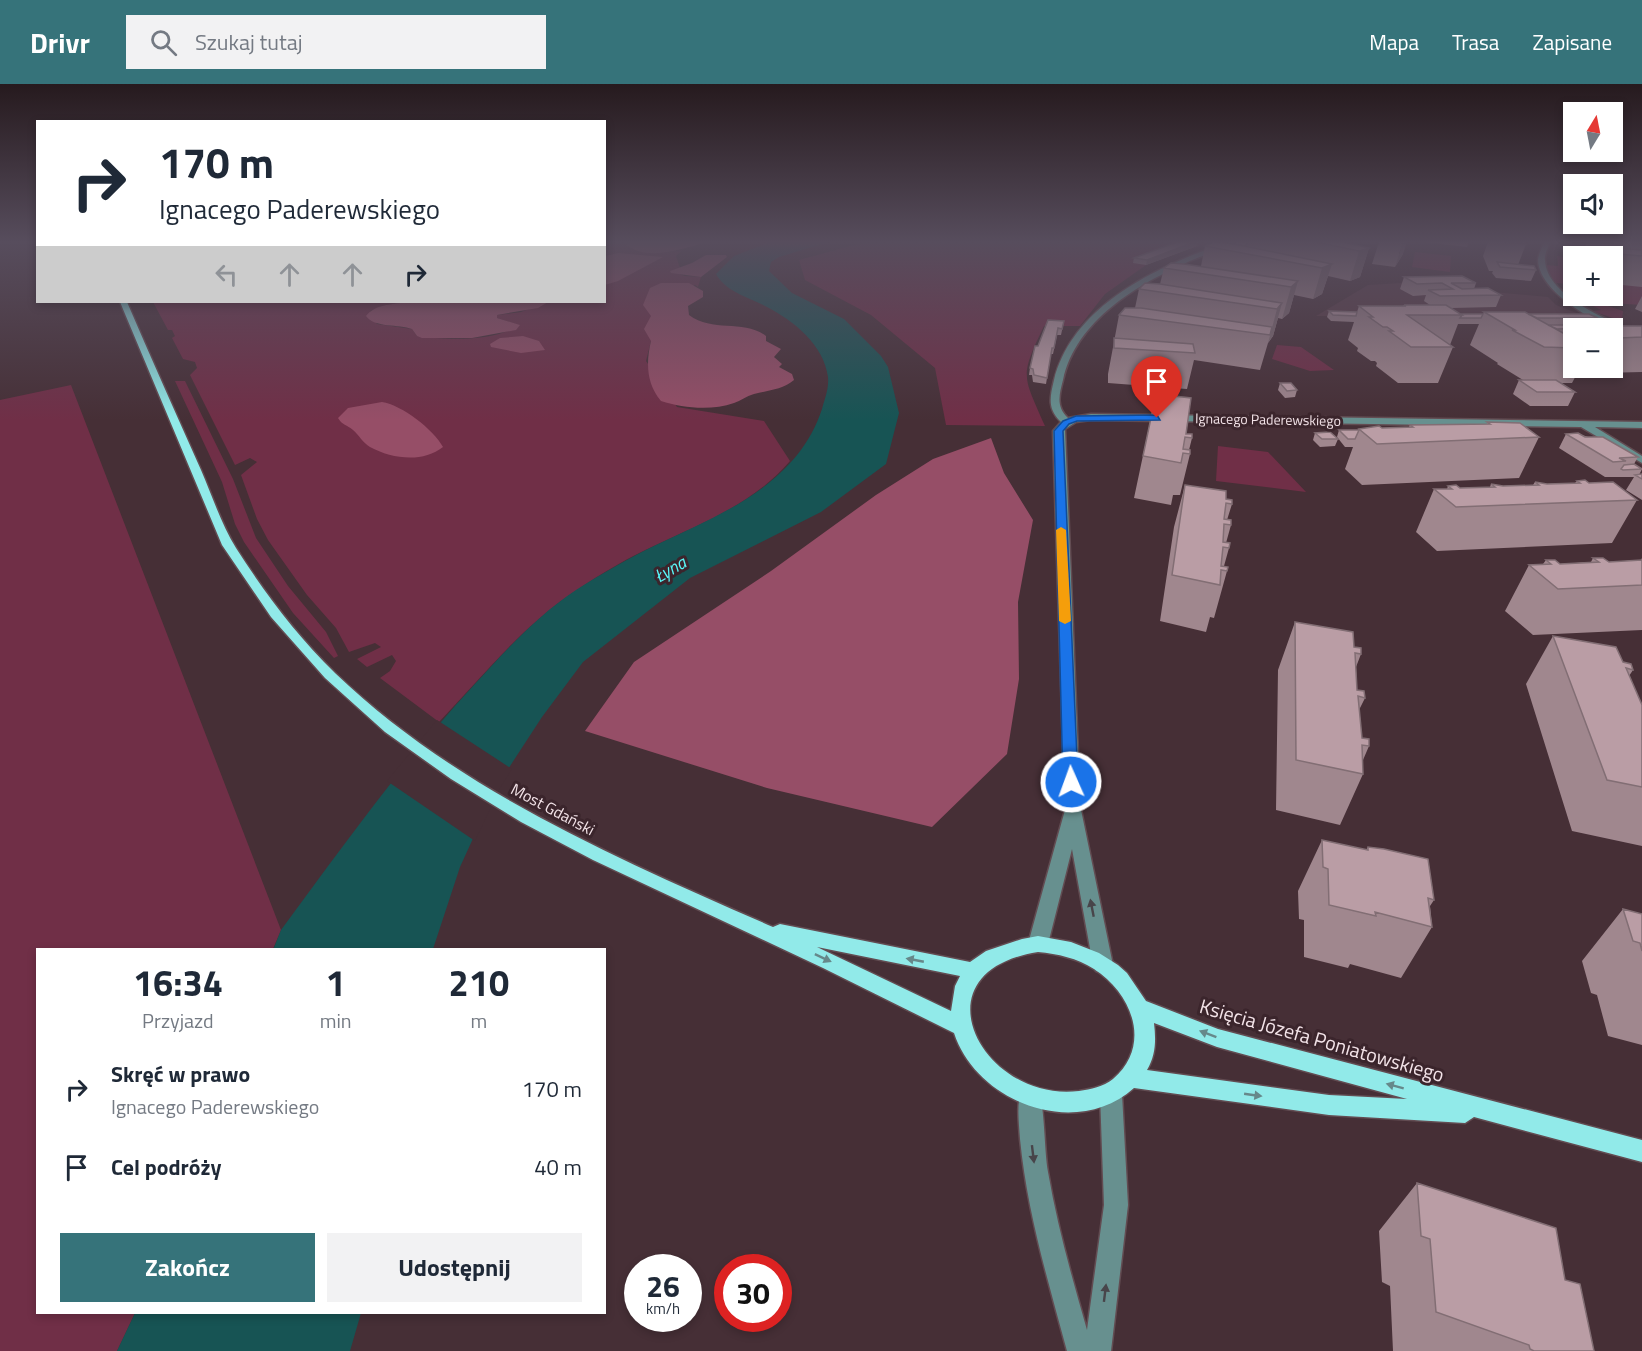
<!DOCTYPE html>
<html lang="pl">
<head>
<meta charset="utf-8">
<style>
	:root { --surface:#fff; --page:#f2f2f3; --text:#1f2937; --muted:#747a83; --accent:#36737a }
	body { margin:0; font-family:"Titillium Web",sans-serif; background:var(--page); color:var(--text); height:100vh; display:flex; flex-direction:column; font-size:22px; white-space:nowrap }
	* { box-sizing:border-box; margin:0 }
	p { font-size:20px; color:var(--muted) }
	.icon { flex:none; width:33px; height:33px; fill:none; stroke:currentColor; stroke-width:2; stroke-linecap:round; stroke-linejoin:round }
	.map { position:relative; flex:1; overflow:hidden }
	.side { position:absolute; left:36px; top:864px; width:570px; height:366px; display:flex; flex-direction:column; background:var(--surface); border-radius:0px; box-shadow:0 3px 9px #0003 }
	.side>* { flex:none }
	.guide { position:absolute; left:36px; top:36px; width:570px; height:183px; border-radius:0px; box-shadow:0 3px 9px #0003; background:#fff; color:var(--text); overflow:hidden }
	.needle { width:39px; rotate:10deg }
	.fabs { position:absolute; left:1563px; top:18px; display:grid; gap:12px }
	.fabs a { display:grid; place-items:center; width:60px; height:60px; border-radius:0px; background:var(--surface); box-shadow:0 3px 9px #0003; font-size:30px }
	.speed { position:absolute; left:624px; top:1170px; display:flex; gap:12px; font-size:30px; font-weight:700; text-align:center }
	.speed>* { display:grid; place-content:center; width:78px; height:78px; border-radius:50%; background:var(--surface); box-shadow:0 3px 9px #0003; line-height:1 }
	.speed small { font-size:15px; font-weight:400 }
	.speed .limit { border:9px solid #d22; background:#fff; color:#111 }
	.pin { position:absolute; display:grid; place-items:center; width:51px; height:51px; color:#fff; margin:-62px -26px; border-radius:50% 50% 50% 0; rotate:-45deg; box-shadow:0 0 6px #0007 }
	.pin .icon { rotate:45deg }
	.me { position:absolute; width:66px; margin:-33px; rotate:358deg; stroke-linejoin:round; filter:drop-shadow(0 0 4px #0008) }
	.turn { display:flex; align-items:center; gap:21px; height:126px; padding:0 24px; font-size:27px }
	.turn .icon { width:78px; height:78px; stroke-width:2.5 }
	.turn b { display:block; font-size:42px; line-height:51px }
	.lanes { display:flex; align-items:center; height:57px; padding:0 24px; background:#0003; justify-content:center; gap:30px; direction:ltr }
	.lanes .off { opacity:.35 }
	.eta { display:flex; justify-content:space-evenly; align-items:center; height:102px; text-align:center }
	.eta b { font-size:36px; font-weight:700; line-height:42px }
	.action { display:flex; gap:12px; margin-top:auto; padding:12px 24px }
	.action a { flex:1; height:69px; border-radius:0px; background:var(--accent); color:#fff; font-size:24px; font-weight:700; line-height:69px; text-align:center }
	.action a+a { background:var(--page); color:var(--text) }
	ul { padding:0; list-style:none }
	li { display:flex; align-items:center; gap:18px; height:78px; padding:0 24px }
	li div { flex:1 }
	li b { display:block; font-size:22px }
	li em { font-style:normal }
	header { display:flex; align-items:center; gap:36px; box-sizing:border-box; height:84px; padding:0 30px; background:var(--accent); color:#fff }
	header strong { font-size:28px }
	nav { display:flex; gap:33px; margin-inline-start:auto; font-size:21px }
	.search { width:420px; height:54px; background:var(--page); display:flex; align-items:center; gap:15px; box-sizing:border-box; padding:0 21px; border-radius:0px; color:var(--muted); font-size:22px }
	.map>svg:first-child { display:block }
	.built { fill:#573943 }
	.green { fill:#702f47 }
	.forest { fill:#964e67 }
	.water { fill:#175454 }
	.pier { fill:#462f36 }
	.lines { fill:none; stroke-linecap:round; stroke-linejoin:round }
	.minor-casing { stroke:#624c52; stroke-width:3 }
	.major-casing { stroke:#624c52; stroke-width:3 }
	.minor { fill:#67908f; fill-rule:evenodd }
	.major { fill:#91eae9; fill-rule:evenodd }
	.wall { fill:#a0878e }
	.shaded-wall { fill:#826e74 }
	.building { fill:#ba9da5; stroke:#826e74; stroke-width:1.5 }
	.oneway { fill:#48454a }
	.oneway2 { fill:#66888a }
	.route { fill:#1a73e8; stroke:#114b97; stroke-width:1.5 }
	.slow { fill:#f59e0b }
	.labels { text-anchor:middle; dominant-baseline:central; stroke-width:6; stroke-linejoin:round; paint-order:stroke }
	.far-street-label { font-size:14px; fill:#f3e3e8; stroke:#3b252c }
	.street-label { font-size:16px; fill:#f3e3e8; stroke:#3b252c }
	.water-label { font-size:18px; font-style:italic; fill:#59f8f8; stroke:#3b252c }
	.near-street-label { font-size:20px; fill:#f3e3e8; stroke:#3b252c }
</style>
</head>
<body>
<header>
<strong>Drivr</strong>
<div class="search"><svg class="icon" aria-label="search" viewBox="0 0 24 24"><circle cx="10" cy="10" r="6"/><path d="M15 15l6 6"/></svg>Szukaj tutaj</div>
<nav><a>Mapa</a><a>Trasa</a><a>Zapisane</a></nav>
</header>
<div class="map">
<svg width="1642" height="1267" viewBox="0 0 1642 1267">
	<rect width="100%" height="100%" fill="#462f36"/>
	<path class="built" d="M1401 199 1483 204 1493 208 1548 213 1556 221 1587 233 1316 232 1368 201Z"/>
	<path class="green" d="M605 158H631L627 161 666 168 682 166 676 172 680 184 671 187 685 192 701 193 698 203 695 201 651 232V257L646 277 677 323 764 337 790 377C754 419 705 438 656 461 629 473 602 489 577 506 524 540 482 593 439 638L380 594 390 587 396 577 392 571 367 583 357 575 381 563 375 559 349 568 336 544 307 511 268 456 257 435 241 391 257 378 250 374 235 381 190 291 197 284 195 278 183 275 172 254 175 252 172 246H168L153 218H409L386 221 370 227 377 240 412 245 417 252C446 256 494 258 519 241L497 234V231L521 228 548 218H604L605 201 624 193 618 169 605 172Z
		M888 158H1215L1156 174 1105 210 1080 242H1044C1019 294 1023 291 1045 342L946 341 935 284 871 231 805 196 799 176 854 161Z
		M1415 168 1451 172 1450 188 1412 183Z
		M1557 172 1563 173 1566 189 1573 197V206L1569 200 1556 199 1548 188 1550 187 1546 185V181L1558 182Z
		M1613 199 1642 201V221L1596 218 1623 227 1622 237 1592 227 1601 226 1584 217 1565 213 1585 215 1564 212H1585L1588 217 1593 218 1588 212H1612Z
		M1277 261 1301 263 1334 286 1310 287 1272 275Z
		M175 297H185L233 395 256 454 288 502 326 548 338 572 334 574 293 529 244 458 235 440 222 398Z
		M71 301 281 846 273 865 38 866V1228L135 1229 117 1267H0V316Z
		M1218 362 1268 368 1306 408 1216 397Z"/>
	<path class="forest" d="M631 158H707C684 164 648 178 627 161Z
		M618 169 663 173 618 197 605 201V172Z
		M706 171H726L727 173 701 193 671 189 670 187 692 179Z
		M661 199H689L703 207V213L688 222 689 231C713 249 744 235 766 252V257L781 265 774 273 782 280 779 283 792 290 794 296C782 306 769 306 754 310 746 312 741 317 734 319 711 327 683 324 661 317 646 299 646 278 651 257L644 245 651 232 643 221 650 204Z
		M409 218H548L538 224 497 231V234L520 241 516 246 472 254H422L417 252 412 245C399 240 374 244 366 232 375 220 394 220 409 218Z
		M523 252 539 257 545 266 521 269 491 263 490 260 500 254Z
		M382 318C402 321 434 346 443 363 423 379 392 375 370 363 363 359 359 351 353 346 347 341 342 341 338 334L348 324Z
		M991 354 1004 389 1033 436 1018 518 1019 595 1007 670 932 743 767 704 585 647 634 578 771 487 876 411 933 375Z"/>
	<path class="water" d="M770 158H829L779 173 771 178 769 187 792 209 844 235 881 272 888 283 899 329 886 380 821 428 690 494 583 578 542 633 497 702 460 783 433 865 273 866 281 846C343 762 403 678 474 601 505 567 538 531 576 506 601 490 629 474 656 461 721 430 797 401 822 325 825 314 829 304 828 293 824 261 794 237 767 223 749 213 727 209 716 190L734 172Z
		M135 1229V1228L361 1229 350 1267H117Z"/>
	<path class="pier" d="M437 636 512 685 500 704 475 757 387 697Z"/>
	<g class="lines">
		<g class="minor-casing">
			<path id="minor" d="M1228 158H1238C1223 166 1206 170 1190 177 1138 200 1076 236 1063 296 1059 311 1056 323 1068 334L1091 330 1642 338V344L1595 343 1642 372V379L1581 343 1091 336 1076 338 1065 345 1080 721 1113 881 1110 887 1103 889 1096 887 1093 881 1072 765 1048 860 1045 865 1038 868 1031 865 1028 860 1065 726 1053 347 1061 338C1047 325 1050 313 1054 296 1073 220 1160 181 1228 158Z
				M1544 158H1550C1548 164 1544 171 1545 176 1546 213 1613 238 1642 251V256C1612 247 1539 213 1538 176 1538 171 1542 164 1544 158Z
				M1111 1000 1119 1003 1122 1010 1128 1121 1111 1267H1067C1048 1197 1027 1127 1020 1055 1019 1039 1016 1019 1022 1005L1030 1002 1038 1005C1045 1021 1044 1066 1048 1088 1057 1141 1072 1194 1087 1246L1104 1121 1100 1010 1103 1003Z"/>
		</g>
		<g class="major-casing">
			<path id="major" d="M120 218H127C151 274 176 330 201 386 212 411 221 440 236 464 264 508 297 552 335 589 458 707 619 775 773 843L780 840 970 878 986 867 1022 855 1038 852 1071 858 1099 869 1118 881 1127 889 1146 917 1218 945 1642 1056V1078L1474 1033 1465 1039 1329 1031 1134 1004C1076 1056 977 1019 954 949L823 884 593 776 521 738 451 695 385 648 325 594 271 533 222 461ZM817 863 960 892 955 902 951 927ZM1038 868C1058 870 1077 874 1094 885 1133 910 1152 962 1113 995 1103 1003 1091 1005 1079 1007 983 1019 912 888 1038 868ZM1154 939 1217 963 1407 1015 1329 1011 1147 986C1156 971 1156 956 1154 939Z"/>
		</g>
		<use href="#minor" class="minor"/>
		<use href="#major" class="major"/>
	</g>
	<path class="wall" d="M1177 158H1198L1197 162 1146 181 1133 179 1134 174Z
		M1236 158H1343L1369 164 1360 193 1350 197 1328 192 1322 210 1313 215 1294 211 1289 229 1282 235 1278 234 1273 252 1268 259 1260 286 1194 276 1187 305 1108 299V290L1119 231 1135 224 1139 205 1160 200 1164 184 1201 182 1205 162 1232 160Z
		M1379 158H1403L1399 170H1403L1395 183 1372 180Z
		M1423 158H1469L1467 163Z
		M1488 158H1525L1526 160 1518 181 1536 186 1531 197 1496 194 1492 189 1493 187H1489L1483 172Z
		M1587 158H1642V203L1612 200V172H1581Z
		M1404 193 1476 199 1474 205 1501 211 1496 223 1451 224 1460 230H1483L1484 228 1598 234 1595 241 1548 240 1642 242V288L1601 289 1591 284H1612V244H1574V252H1568L1574 255V284H1580L1572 299H1561L1575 308 1568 322H1530L1513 310 1519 296H1523L1497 280 1498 279 1470 261 1479 240H1458L1450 261 1453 263 1438 299H1398L1376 282 1377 279 1375 277H1371L1357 267 1358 264 1348 256 1354 238 1331 237 1327 233 1329 227 1357 228 1359 222H1403L1404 221H1430L1424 217 1426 211 1413 212 1400 205Z
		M1642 212V228L1635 225Z
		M1064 237 1061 251H1057L1053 270H1051L1046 300 1033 298 1032 291H1029L1030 284 1038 262Z
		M1280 299 1297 306 1295 313 1285 314 1278 306Z
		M1156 310 1186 350 1192 354 1189 366 1190 370 1180 411H1173L1171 421 1134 414Z
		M1487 338 1539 353 1519 394 1362 401 1345 385 1353 363H1345L1337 353 1339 346H1359L1409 343 1410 341 1487 340Z
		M1315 349 1338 355 1335 362 1320 363 1313 356Z
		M1566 350 1582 351 1588 353 1638 373 1634 380 1642 385 1639 391 1642 390V416L1626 406 1634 393H1605L1559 364Z
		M1577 397 1589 399 1637 416 1612 459 1437 467 1416 448 1434 405H1447L1448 402 1460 404 1490 403 1491 400 1503 402 1533 401 1535 398 1547 400 1575 399Z
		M1185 401 1226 415 1232 420 1227 436 1231 441 1226 459 1229 464 1224 482 1227 487 1214 534 1210 533 1206 548 1160 537 1174 443Z
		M1593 474 1609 478 1641 476 1642 474V546L1533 551 1505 527 1529 481 1543 480 1546 476 1560 480 1591 478Z
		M1295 538 1354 563 1361 570 1356 583 1357 606 1365 614 1359 626 1362 654 1369 662 1363 676V690L1340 741 1276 726 1278 586Z
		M1553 552 1623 578 1633 586 1629 592 1642 621V762L1572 747 1526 600Z
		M1322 756 1366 766 1368 763 1434 816 1430 822 1432 843 1401 894 1350 880 1348 884 1304 873V836L1299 835 1298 807Z
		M1623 825 1642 830V961L1608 952 1597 911 1591 909 1582 877Z
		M1417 1099 1565 1196 1594 1267H1393L1390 1202 1382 1198 1379 1147Z"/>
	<path class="shaded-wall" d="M1194 158H1198L1197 162 1146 181 1147 176Z
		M1403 158H1407L1403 170 1395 183Z
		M1369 164 1360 193 1350 197 1359 167Z
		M1332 180 1322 210 1313 215 1322 184Z
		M1298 197 1289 229 1282 235 1291 203Z
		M1282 219 1273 252 1268 259 1277 225Z"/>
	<path class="building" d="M1177 158H1194L1147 176 1134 174Z
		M1214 158 1229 159 1332 180 1322 184 1205 162Z
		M1236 158H1247L1246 162 1232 160Z
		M1316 158H1343L1369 164 1359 167Z
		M1504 158H1525L1526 160Z
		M1590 162 1642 166V172L1595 168Z
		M1497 178 1534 182 1536 186 1500 183Z
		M1171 179 1184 180 1298 197 1291 203 1164 184Z
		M1462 192 1476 199H1451L1462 205 1488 204 1501 211 1440 212 1428 206 1453 205 1442 199 1417 200 1404 193Z
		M1145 199 1160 200 1282 219 1277 225 1139 205Z
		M1404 221H1446L1462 231H1407L1453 263H1411L1389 247H1393L1387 243H1383L1369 233H1373L1359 222H1406Z
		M1125 224H1141L1272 243 1270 251 1119 231Z
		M1329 227 1357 228 1356 232 1333 231Z
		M1484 228H1525L1574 255V264L1544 263 1512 246H1515Z
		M1460 230H1483L1481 234H1460L1462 231Z
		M1528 230H1589L1598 234H1537Z
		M1048 236 1064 237 1062 245 1058 244 1054 264H1052L1047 294 1034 291 1033 285 1030 284 1035 262H1038Z
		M1548 241H1611L1612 242H1609L1608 244 1557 245Z
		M1609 242H1642V253L1619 254 1612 251V244H1599H1613Z
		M1114 254 1193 260 1195 269 1114 264Z
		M1519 296H1556L1575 308H1537Z
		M1280 299H1291L1297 306 1287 307Z
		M1156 310 1191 314 1186 350H1192V354L1185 353 1183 365 1190 366V370L1183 369 1181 379 1143 372Z
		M1487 338 1520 339 1539 353 1377 360 1359 345 1379 342 1382 344 1413 343 1410 341 1490 340Z
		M1339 346H1359L1355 355H1348Z
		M1330 348 1338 355H1322L1315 349Z
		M1578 349 1585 353H1603L1638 373 1619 374 1626 377 1613 378 1566 350Z
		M1634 380 1642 385 1623 386 1621 385 1624 381Z
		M1642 390V395L1635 391Z
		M1585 396 1589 399 1613 398 1637 416 1456 423 1434 405H1452L1448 402 1456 401 1460 404 1495 403 1491 400 1503 402 1539 401 1535 398 1547 400 1580 399 1577 397Z
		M1185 401 1226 407V415L1232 416V420L1226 419 1224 435 1231 436V441L1224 440 1223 458 1230 459 1229 464 1223 463 1221 482 1228 483 1227 487 1221 486 1220 501 1172 491Z
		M1593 474H1603L1609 478 1642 476V501L1558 505 1529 481 1551 480 1546 476H1555L1560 480 1599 478Z
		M1295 538 1353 548 1354 563 1361 564V570L1355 569 1357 606 1364 607 1365 614 1358 612 1362 654 1369 655V662L1362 661 1363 690 1296 676Z
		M1553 552 1616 563 1623 578 1631 580 1633 586 1626 584 1642 621V703L1607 696Z
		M1322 756 1368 766V763L1384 765 1428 775 1434 816 1428 814 1432 843 1375 828 1376 832 1329 821 1328 785 1323 783Z
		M1623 825 1642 830V867L1640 859 1633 857Z
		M1417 1099 1556 1144 1565 1196 1580 1200 1594 1267H1534L1530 1265 1529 1261 1436 1228 1430 1155 1421 1152Z"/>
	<defs><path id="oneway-solid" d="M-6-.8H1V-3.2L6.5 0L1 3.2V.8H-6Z" transform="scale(1.5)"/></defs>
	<g class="oneway">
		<use href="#oneway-solid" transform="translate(1092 824) rotate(-101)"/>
		<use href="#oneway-solid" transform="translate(1033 1070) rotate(83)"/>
		<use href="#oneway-solid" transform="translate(1105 1209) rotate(-83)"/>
	</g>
	<g class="oneway2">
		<use href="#oneway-solid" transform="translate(823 874) rotate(25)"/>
		<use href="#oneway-solid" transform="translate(915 876) rotate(-169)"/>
		<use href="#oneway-solid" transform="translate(1208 950) rotate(-159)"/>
		<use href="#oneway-solid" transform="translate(1395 1002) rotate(-165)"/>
		<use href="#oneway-solid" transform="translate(1253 1011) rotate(8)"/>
	</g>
	<linearGradient id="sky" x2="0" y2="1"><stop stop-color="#261a1e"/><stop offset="0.47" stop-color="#574d5d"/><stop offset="1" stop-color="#574d5d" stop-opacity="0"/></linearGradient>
	<rect width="1642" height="336" fill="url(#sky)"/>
	<path class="route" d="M1157 331 1160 336 1077 337 1069 340 1063 347 1078 698 1071 703 1063 698 1054 347 1063 337 1076 332Z"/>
	<path class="slow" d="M1061 443 1066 446 1071 537 1065 540 1059 537 1056 446Z"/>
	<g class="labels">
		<g class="far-street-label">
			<text transform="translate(1268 335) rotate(1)">Ignacego Paderewskiego</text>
		</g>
		<g class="street-label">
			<text transform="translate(553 725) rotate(28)">Most Gdański</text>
		</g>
		<g class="water-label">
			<text transform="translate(670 485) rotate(-30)">Łyna</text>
		</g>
		<g class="near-street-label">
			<text transform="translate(1322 956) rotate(16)">Księcia Józefa Poniatowskiego</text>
		</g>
	</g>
</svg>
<div class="fabs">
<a><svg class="needle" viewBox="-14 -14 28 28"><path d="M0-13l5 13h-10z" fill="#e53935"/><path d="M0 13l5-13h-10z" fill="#747a83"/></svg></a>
<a><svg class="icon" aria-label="sound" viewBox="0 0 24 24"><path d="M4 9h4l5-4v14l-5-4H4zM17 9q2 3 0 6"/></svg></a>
<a>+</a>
<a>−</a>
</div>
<div class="speed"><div>26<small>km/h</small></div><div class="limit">30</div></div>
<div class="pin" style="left:1157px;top:334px;background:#d93025"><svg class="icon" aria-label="arrive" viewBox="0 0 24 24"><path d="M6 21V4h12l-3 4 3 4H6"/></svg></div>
<svg class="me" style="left:1071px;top:698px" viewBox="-20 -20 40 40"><circle r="17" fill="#1a73e8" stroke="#fff" stroke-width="3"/><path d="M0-11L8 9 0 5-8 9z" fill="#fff"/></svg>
<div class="guide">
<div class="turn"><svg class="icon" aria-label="right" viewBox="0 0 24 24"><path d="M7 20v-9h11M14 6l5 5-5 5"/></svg><div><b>170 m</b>Ignacego Paderewskiego</div></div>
<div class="lanes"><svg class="icon off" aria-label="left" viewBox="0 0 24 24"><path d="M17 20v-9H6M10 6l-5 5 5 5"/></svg><svg class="icon off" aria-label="ahead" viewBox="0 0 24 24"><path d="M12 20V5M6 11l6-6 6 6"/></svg><svg class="icon off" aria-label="ahead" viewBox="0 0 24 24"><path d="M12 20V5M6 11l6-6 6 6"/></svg><svg class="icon" aria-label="right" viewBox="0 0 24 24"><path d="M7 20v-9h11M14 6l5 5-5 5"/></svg></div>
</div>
<section class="side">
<div class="eta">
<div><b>16:34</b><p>Przyjazd</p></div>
<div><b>1</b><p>min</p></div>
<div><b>210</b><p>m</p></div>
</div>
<ul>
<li><svg class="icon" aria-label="right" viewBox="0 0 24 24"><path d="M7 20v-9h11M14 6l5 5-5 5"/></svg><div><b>Skręć w prawo</b><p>Ignacego Paderewskiego</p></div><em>170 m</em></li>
<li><svg class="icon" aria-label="arrive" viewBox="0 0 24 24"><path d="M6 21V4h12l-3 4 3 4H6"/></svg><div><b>Cel podróży</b></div><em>40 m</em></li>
</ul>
<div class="action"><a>Zakończ</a><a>Udostępnij</a></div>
</section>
</div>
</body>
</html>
